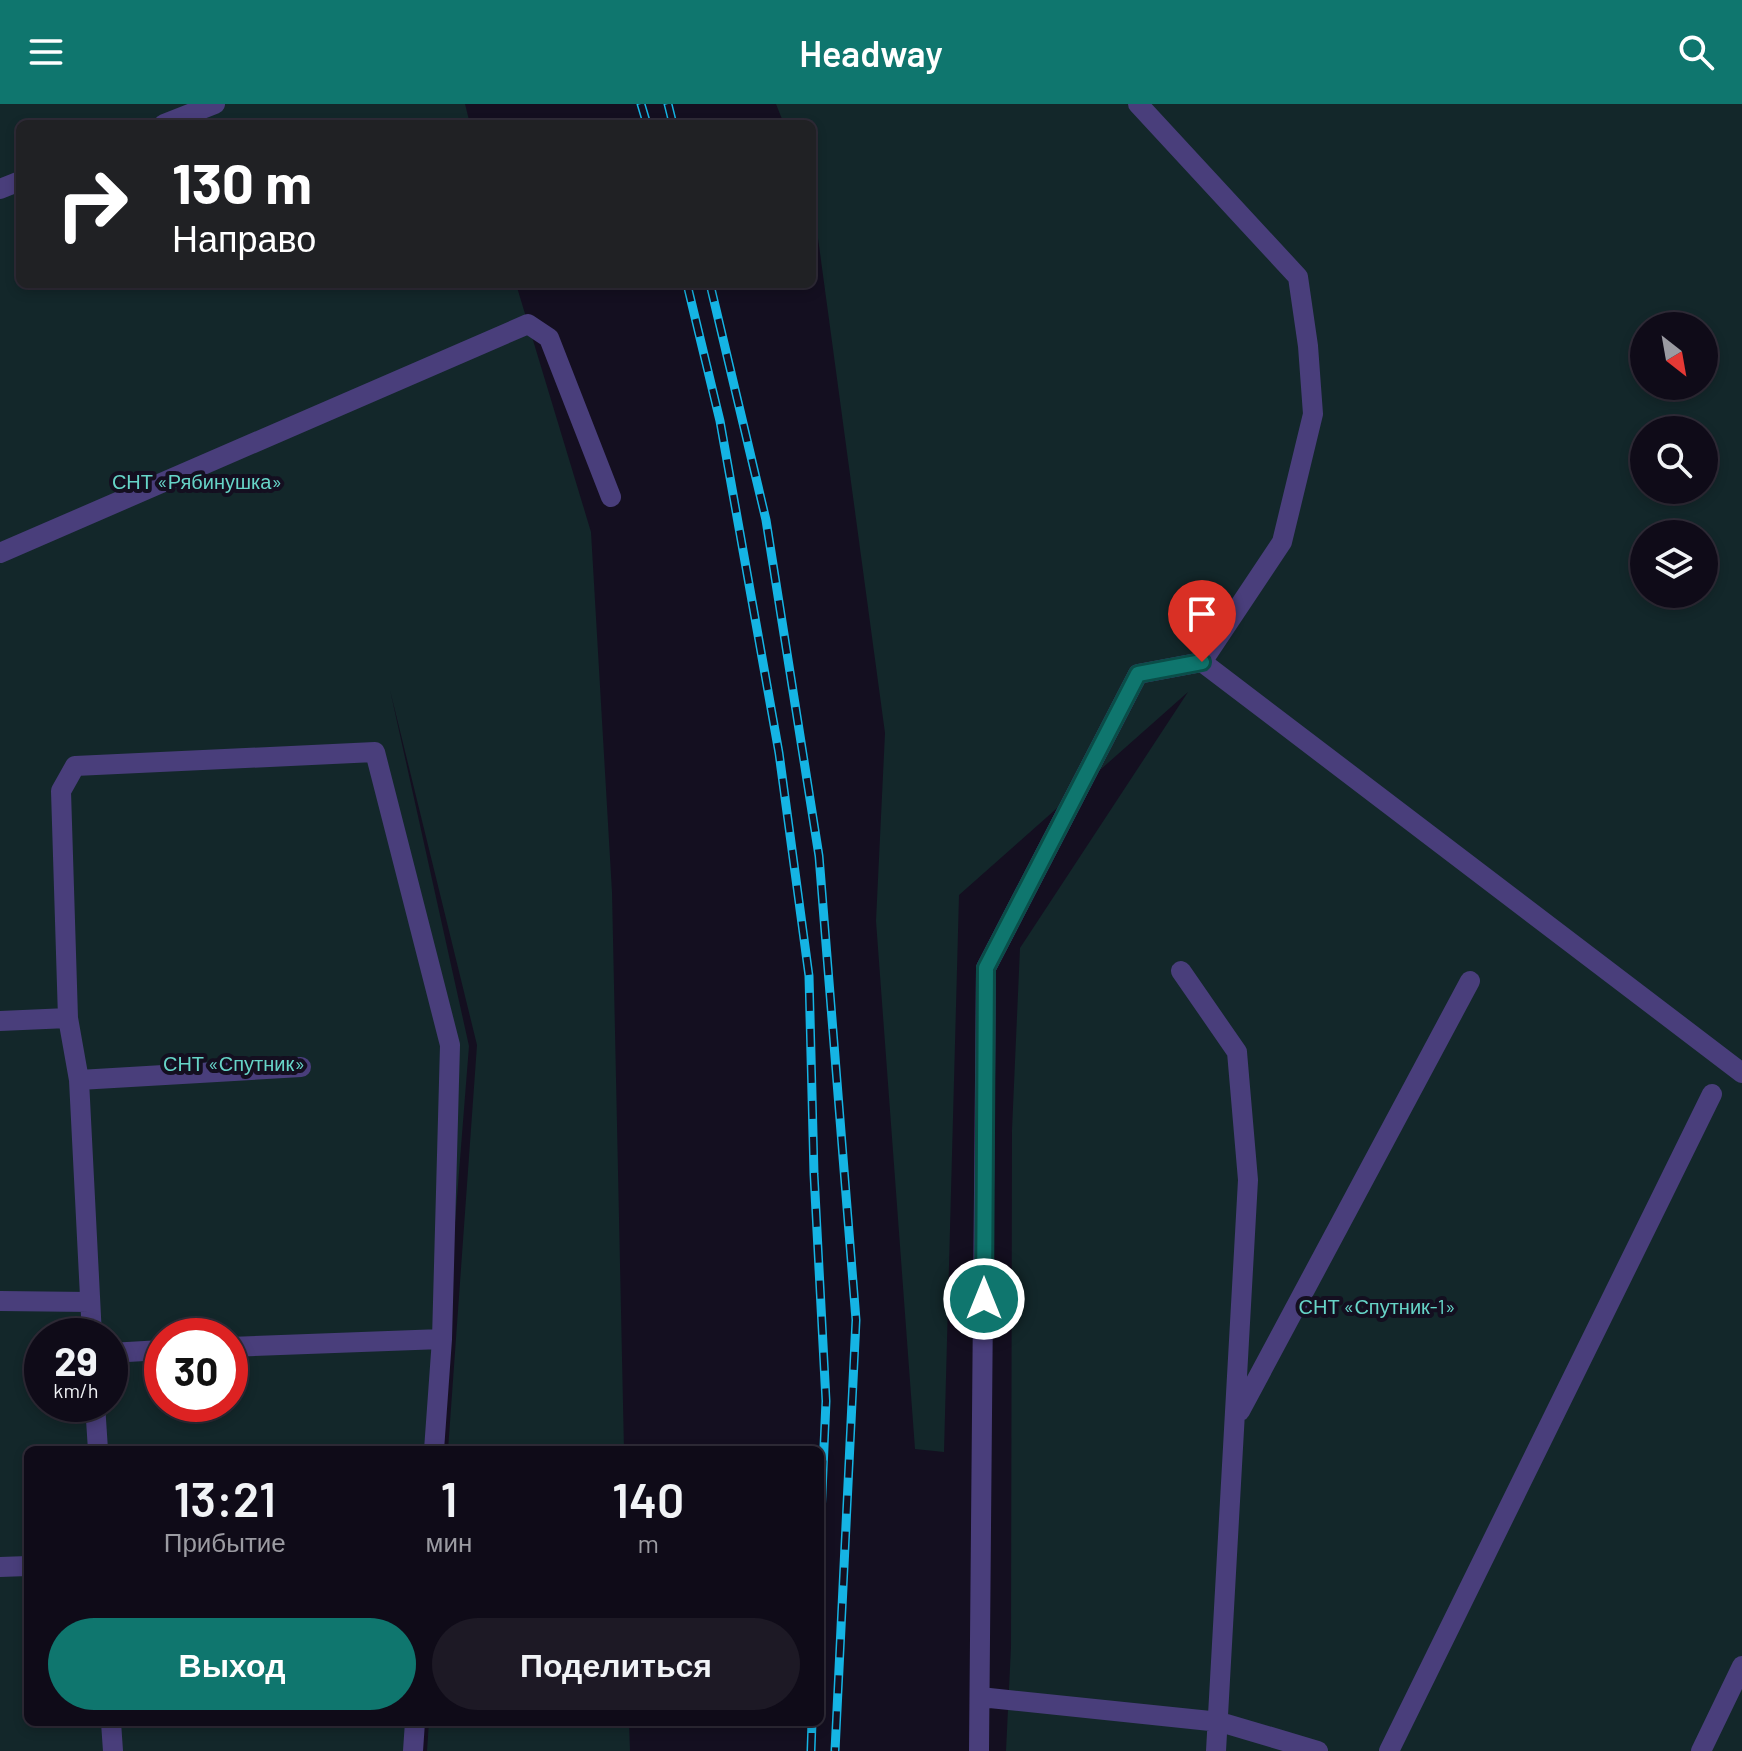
<!DOCTYPE html>
<html lang="ru">
<head>
<meta charset="utf-8">
<style>
	:root { --surface:#0f0b18; --page:#1d1925; --text:#f1f3f6; --muted:#9b9ba2; --line:#2f2b37; --accent:#0f766e }
	body { margin:0; font-family:Barlow,sans-serif; background:var(--page); color:var(--text); height:100vh; display:flex; flex-direction:column; font-size:30px; white-space:nowrap }
	* { box-sizing:border-box; margin:0 }
	p { font-size:26px; color:var(--muted) }
	.icon { flex:none; width:44px; height:44px; fill:none; stroke:currentColor; stroke-width:2; stroke-linecap:round; stroke-linejoin:round }
	.map { position:relative; flex:1; overflow:hidden }
	.details { position:absolute; left:24px; top:1342px; width:800px; height:280px; display:flex; flex-direction:column; background:var(--surface); border-radius:12px; box-shadow:0 4px 12px #0003,0 0 0 2px var(--line) }
	.details>* { flex:none }
	.top-card { position:absolute; left:16px; top:16px; width:800px; height:168px; border-radius:12px; box-shadow:0 4px 12px #0003,0 0 0 2px var(--line); background:#202124; color:#fff; overflow:hidden }
	.needle { width:52px; rotate:149deg }
	.buttons { position:absolute; left:1630px; top:208px; display:grid; gap:16px }
	.buttons a { display:grid; place-items:center; width:88px; height:88px; border-radius:50%; background:var(--surface); box-shadow:0 4px 12px #0003,0 0 0 2px var(--line); font-size:40px }
	.speed { position:absolute; left:24px; top:1214px; display:flex; gap:16px; font-size:40px; font-weight:700; text-align:center }
	.speed>* { display:grid; place-content:center; width:104px; height:104px; border-radius:50%; background:var(--surface); box-shadow:0 4px 12px #0003,0 0 0 2px var(--line); line-height:1 }
	.speed small { font-size:20px; font-weight:400 }
	.speed .limit { border:12px solid #d22; background:#fff; color:#111 }
	.pin { position:absolute; display:grid; place-items:center; width:68px; height:68px; color:#fff; margin:-82px -34px; border-radius:50% 50% 50% 0; rotate:-45deg; box-shadow:0 0 8px #0007 }
	.pin .icon { rotate:45deg }
	.me { position:absolute; width:88px; margin:-44px; rotate:0deg; stroke-linejoin:round; filter:drop-shadow(0 0 6px #0008) }
	.turn { display:flex; align-items:center; gap:28px; height:168px; padding:0 24px; font-size:36px }
	.turn .icon { width:104px; height:104px; stroke-width:2.5 }
	.turn b { display:block; font-size:56px; line-height:68px }
	.eta { display:flex; justify-content:space-evenly; align-items:center; height:136px; text-align:center }
	.eta b { font-size:48px; font-weight:600; line-height:56px }
	.button { display:flex; gap:16px; margin-top:auto; padding:16px 24px }
	.button a { flex:1; height:92px; border-radius:48px; background:var(--accent); color:#fff; font-size:32px; font-weight:600; line-height:92px; text-align:center }
	.button a+a { background:var(--page); color:var(--text) }
	header { display:flex; justify-content:space-between; align-items:center; height:104px; padding:0 24px; background:var(--accent); color:#fff; font-size:36px; font-weight:600 }
	.map>svg:first-child { display:block }
	.green { fill:#13272a; fill-rule:evenodd }
	.lines { fill:none; stroke-linecap:round; stroke-linejoin:round }
	.minor { stroke:#493e7b; stroke-width:20 }
	.rail-casing { stroke:#15b4e4; stroke-width:9 }
	.rail { stroke:#140f20; stroke-width:6; stroke-dasharray:18; stroke-linecap:butt }
	.route-casing { stroke:#0a4d48; stroke-width:20 }
	.route { stroke:#0f766e; stroke-width:14 }
	.labels { text-anchor:middle; dominant-baseline:central; stroke-width:8; stroke-linejoin:round; paint-order:stroke }
	.park-label { font-size:20px; fill:#66d4c7; stroke:#140f20 }
</style>
</head>
<body>
<header><svg class="icon" aria-label="menu" viewBox="0 0 24 24"><path d="M4 6h16M4 12h16M4 18h16"/></svg>Headway<svg class="icon" aria-label="search" viewBox="0 0 24 24"><circle cx="10" cy="10" r="6"/><path d="M15 15l6 6"/></svg></header>
<div class="map">
<svg width="1742" height="1647" viewBox="0 0 1742 1647">
	<rect width="100%" height="100%" fill="#140f20"/>
	<path class="green" d="M0 0H465L470 20H20V180H516L591 428 612 788 624 1346H448L477 941 390 586 469 942 437 1346H28V1618H416L414 1647H0ZM42 1232H110V1300H42ZM162 1232H230V1300H162Z
		M776 0H1742V1647H1006L1011 1543 1012 1026 1020 844 1188 588 959 791 944 1348 915 1345 876 817 885 629 812 90V20H784ZM1644 222H1704V282H1644ZM1644 326H1704V386H1644ZM1644 430H1704V490H1644Z
		M429 1618H629L630 1647H427Z"/>
	<g class="lines">
		<path class="minor" d="M1138 0 1298 173 1308 242 1313 310 1282 438 1202 558
			M164 20 215 0
			M0 85 20 77
			M0 449 528 220 549 234 611 393
			M1181 867 1237 948 1248 1076 1216 1647
			M0 917 68 914
			M79 976 301 963
			M0 1197 90 1198
			M92 1232 79 976 68 914 61 687 75 662 375 648 450 941 442 1235 434 1346
			M230 1243 442 1235
			M110 1249 162 1246
			M95 1300 98 1346
			M1240 1307 1470 877
			M0 1463 28 1462
			M980 1593 1220 1618 1318 1647
			M111 1618 113 1647
			M413 1647 415 1618
			M979 1647 986 864 1138 570 1202 558 1742 969
			M1389 1647 1712 990
			M1701 1647 1742 1562"/>
		<g class="rail-casing">
			<path id="rail" d="M641 0 647 20
				M668 0 673 20
				M687 180 720 317 779 649 809 872 814 1070 826 1297 820 1434
				M710 180 766 416 819 752 856 1216 835 1647
				M811 1647 812 1618"/>
		</g>
		<use href="#rail" class="rail"/>
	</g>
	<g class="lines">
		<g class="route-casing">
			<path id="route" d="M984 1195 986 864 1138 570 1202 558"/>
		</g>
		<use href="#route" class="route"/>
	</g>
	<g class="labels">
		<g class="park-label">
			<text x="197" y="377">СНТ «Рябинушка»</text>
			<text x="234" y="959">СНТ «Спутник»</text>
			<text x="1377" y="1202">СНТ «Спутник-1»</text>
		</g>
	</g>
</svg>
<div class="buttons">
<a><svg class="needle" viewBox="-14 -14 28 28"><path d="M0-13l5 13h-10z" fill="#e53935"/><path d="M0 13l5-13h-10z" fill="#9b9ba2"/></svg></a>
<a><svg class="icon" aria-label="search" viewBox="0 0 24 24"><circle cx="10" cy="10" r="6"/><path d="M15 15l6 6"/></svg></a>
<a><svg class="icon" aria-label="layers" viewBox="0 0 24 24"><path d="M12 4l9 5-9 5-9-5zM3 14l9 5 9-5"/></svg></a>
</div>
<div class="speed"><div>29<small>km/h</small></div><div class="limit">30</div></div>
<div class="pin" style="left:1202px;top:558px;background:#d93025"><svg class="icon" aria-label="arrive" viewBox="0 0 24 24"><path d="M6 21V4h12l-3 4 3 4H6"/></svg></div>
<svg class="me" style="left:984px;top:1195px" viewBox="-20 -20 40 40"><circle r="17" fill="#0f766e" stroke="#fff" stroke-width="3"/><path d="M0-11L8 9 0 5-8 9z" fill="#fff"/></svg>
<div class="top-card">
<div class="turn"><svg class="icon" aria-label="right" viewBox="0 0 24 24"><path d="M7 20v-9h11M14 6l5 5-5 5"/></svg><div><b>130 m</b>Направо</div></div>
</div>
<section class="details">
<div class="eta">
<div><b>13:21</b><p>Прибытие</p></div>
<div><b>1</b><p>мин</p></div>
<div><b>140</b><p>m</p></div>
</div>
<div class="button"><a>Выход</a><a>Поделиться</a></div>
</section>
</div>
</body>
</html>
